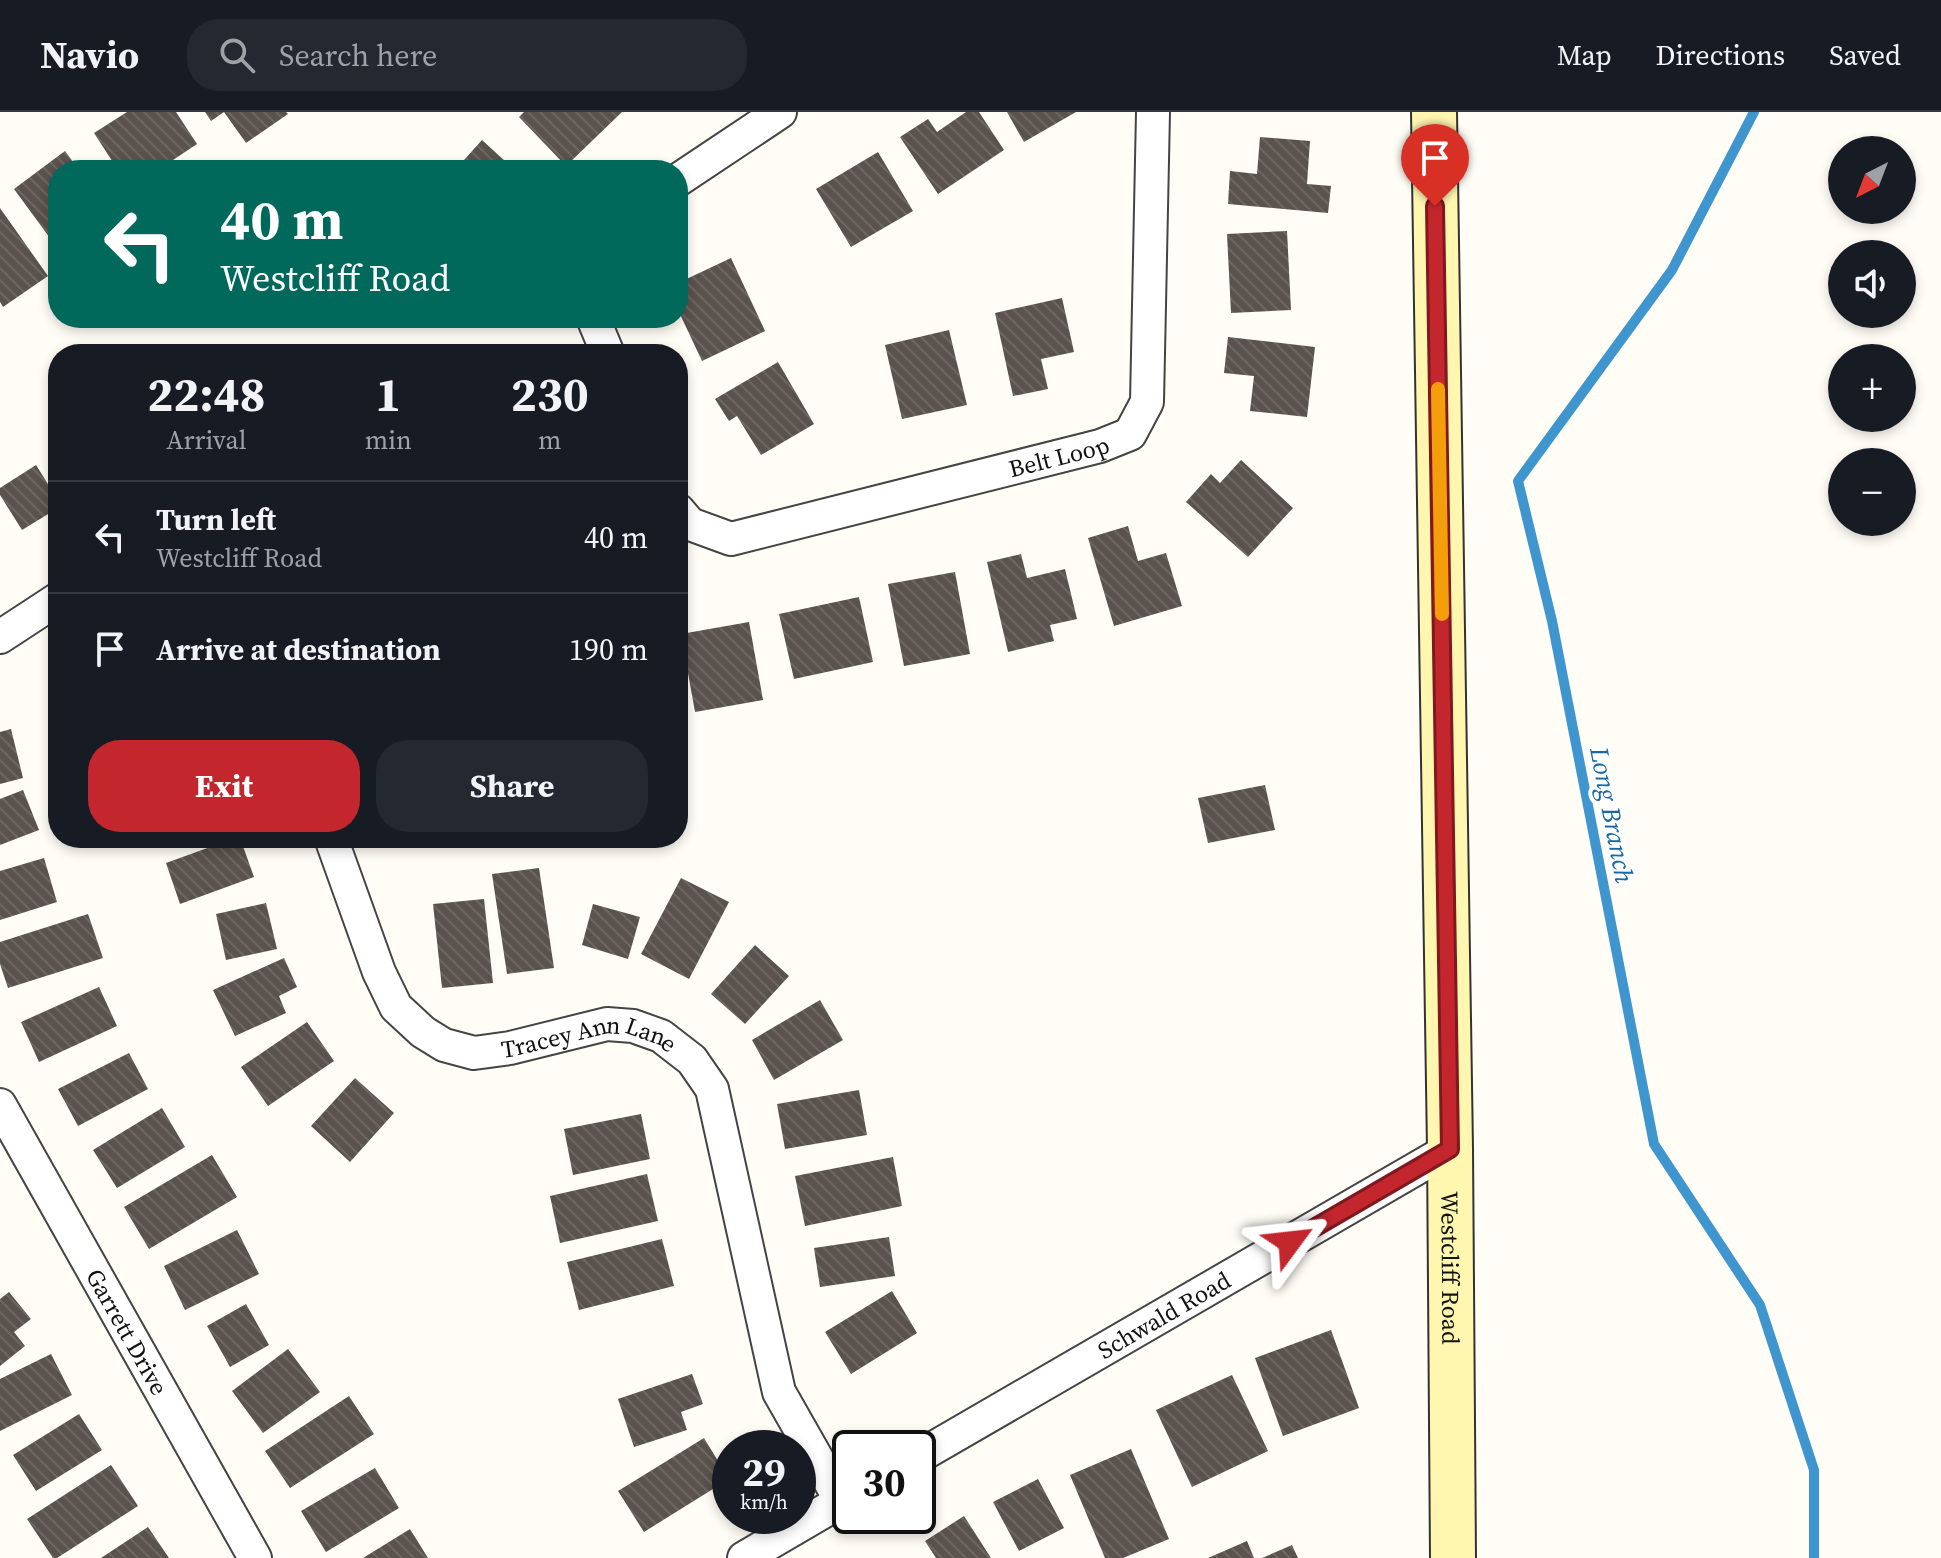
<!DOCTYPE html>
<html lang="en">
<head>
<meta charset="utf-8">
<style>
	:root { --surface:#171b24; --page:#242831; --text:#f1f3f6; --muted:#9ea1a6; --line:#363941; --accent:#c4262e }
	body { margin:0; font-family:"Source Serif 4",serif; background:var(--page); color:var(--text); height:100vh; display:flex; flex-direction:column; font-size:30px; white-space:nowrap }
	* { box-sizing:border-box; margin:0 }
	p { font-size:26px; color:var(--muted) }
	.icon { flex:none; width:44px; height:44px; fill:none; stroke:currentColor; stroke-width:2; stroke-linecap:round; stroke-linejoin:round }
	.map { position:relative; flex:1; overflow:hidden }
	.side { position:absolute; left:48px; top:232px; width:640px; height:504px; display:flex; flex-direction:column; background:var(--surface); border-radius:32px; box-shadow:0 4px 12px #0003 }
	.side>* { flex:none }
	.hud { position:absolute; left:48px; top:48px; width:640px; height:168px; border-radius:32px; box-shadow:0 4px 12px #0003; background:#00695c; color:#fff; overflow:hidden }
	.needle { width:52px; rotate:222deg }
	.controls { position:absolute; left:1828px; top:24px; display:grid; gap:16px }
	.controls a { display:grid; place-items:center; width:88px; height:88px; border-radius:50%; background:var(--surface); box-shadow:0 4px 12px #0003; font-size:40px }
	.speed { position:absolute; left:712px; top:1318px; display:flex; gap:16px; font-size:40px; font-weight:700; text-align:center }
	.speed>* { display:grid; place-content:center; width:104px; height:104px; border-radius:50%; background:var(--surface); box-shadow:0 4px 12px #0003; line-height:1 }
	.speed small { font-size:20px; font-weight:400 }
	.speed .limit { border:4px solid #111; border-radius:12px; background:#fff; color:#111 }
	.pin { position:absolute; display:grid; place-items:center; width:68px; height:68px; color:#fff; margin:-82px -34px; border-radius:50% 50% 50% 0; rotate:-45deg; box-shadow:0 0 8px #0007 }
	.pin .icon { rotate:45deg }
	.me { position:absolute; width:88px; margin:-44px; rotate:60deg; stroke-linejoin:round; filter:drop-shadow(0 0 6px #0008) }
	.turn { display:flex; align-items:center; gap:28px; height:168px; padding:0 40px; font-size:36px }
	.turn .icon { width:104px; height:104px; stroke-width:2.5 }
	.turn b { display:block; font-size:56px; line-height:68px }
	.eta { display:flex; justify-content:space-evenly; align-items:center; height:136px; text-align:center }
	.eta b { font-size:48px; font-weight:700; line-height:56px }
	.primary-button { display:flex; gap:16px; margin-top:auto; padding:16px 40px }
	.primary-button a { flex:1; height:92px; border-radius:32px; background:var(--accent); color:#fff; font-size:32px; font-weight:700; line-height:92px; text-align:center }
	.primary-button a+a { background:var(--page); color:var(--text) }
	ul { padding:0; list-style:none }
	li { display:flex; align-items:center; gap:24px; height:112px; padding:0 40px; border-top:2px solid var(--line) }
	li div { flex:1 }
	li b { display:block; font-size:30px }
	li em { font-style:normal }
	header { display:flex; align-items:center; gap:48px; box-sizing:border-box; height:112px; padding:0 40px; background:var(--surface); border-bottom:2px solid var(--line) }
	header strong { font-size:38px }
	nav { display:flex; gap:44px; margin-inline-start:auto; font-size:28px }
	.search { width:560px; height:72px; background:var(--page); display:flex; align-items:center; gap:20px; box-sizing:border-box; padding:0 28px; border-radius:32px; color:var(--muted); font-size:30px }
	.map>svg:first-child { display:block }
	.lines { fill:none; stroke-linecap:round; stroke-linejoin:round }
	.stream { stroke:#3f96cf; stroke-width:10 }
	.building { fill:url(#building-back-hatch) }
	.street-casing { stroke:#444; stroke-width:36 }
	.secondary-casing { stroke:#333; stroke-width:48 }
	.street { stroke:#fff; stroke-width:32 }
	.secondary { stroke:#fff6b0; stroke-width:44 }
	.route-casing { stroke:#7f191e; stroke-width:20 }
	.route { stroke:#c4262e; stroke-width:14 }
	.slow { stroke:#f59e0b; stroke-width:14 }
	.labels { text-anchor:middle; dominant-baseline:central; stroke-width:8; stroke-linejoin:round; paint-order:stroke }
	.street-label { font-size:24px; fill:#111; stroke:#fff }
	.water-label { font-size:26px; font-style:italic; fill:#1768a6; stroke:#fff }
</style>
</head>
<body>
<header>
<strong>Navio</strong>
<div class="search"><svg class="icon" aria-label="search" viewBox="0 0 24 24"><circle cx="10" cy="10" r="6"/><path d="M15 15l6 6"/></svg>Search here</div>
<nav><a>Map</a><a>Directions</a><a>Saved</a></nav>
</header>
<div class="map">
<svg width="1941" height="1446" viewBox="0 0 1941 1446">
	<defs>
		<pattern id="building-back-hatch" width="6" height="6" patternUnits="userSpaceOnUse" patternTransform="scale(2)"><rect width="6" height="6" fill="#5a524d"/><path d="M-1 5l2 2M0 0l6 6M5-1l2 2" fill="none" stroke="#6d6662"/></pattern>
	</defs>
	<rect width="100%" height="100%" fill="#fffdf5"/>
	<g class="lines">
		<path class="stream" d="M1754 0 1672 158 1518 369 1552 509 1654 1032 1760 1193 1814 1358V1446"/>
	</g>
	<path class="building" d="M127 0H176L197 32 158 58H118L94 21Z
		M205 0H286L288 2 246 31 224 0 211 9Z
		M524 0H622L566 54 519 5Z
		M966 0H979L1004 38 938 82 900 25 928 7 937 20Z
		M1007 0H1076L1024 30Z
		M1260 25 1310 29 1307 72 1331 74 1328 101 1228 92 1230 59 1257 62Z
		M482 28 515 58H455Z
		M65 39 79 58H58V137L14 77Z
		M878 40 913 99 851 135 816 77Z
		M0 96 48 164 3 195 0 190Z
		M1287 119 1291 198 1231 201 1227 122Z
		M731 146 765 219 702 249 678 198V171Z
		M1062 186 1074 240 1041 247 1048 277 1013 284 995 201Z
		M949 218 967 293 902 307 885 233Z
		M1228 225 1315 235 1307 305 1250 299 1254 264 1224 261Z
		M778 250 814 312 761 343 737 304 729 309 715 287Z
		M1241 348 1293 396 1248 445 1186 390 1211 362 1220 371Z
		M36 353 58 388V396L22 418 0 383V376Z
		M1128 414 1138 449 1166 441 1182 494 1114 514 1088 426Z
		M1021 442 1027 466 1065 457 1077 507 1050 513 1054 529 1008 540 987 450Z
		M955 460 970 542 904 554 888 472Z
		M859 485 873 550 794 567 779 502Z
		M749 510 763 588 695 600 681 522Z
		M11 617 23 666 0 672V620Z
		M1265 673 1275 718 1208 731 1198 686Z
		M23 678 39 718 0 733V687Z
		M235 726H240L254 765 180 792 166 751Z
		M44 746 57 790 0 808V759Z
		M539 756 554 856 507 862 492 762Z
		M681 766 729 790 689 867 641 842Z
		M484 787 493 871 442 876 433 792Z
		M266 791 277 837 226 848 216 802Z
		M593 792 640 805 628 847 582 833Z
		M88 802 103 846 8 876 0 852V830Z
		M755 833 789 864 745 912 711 882Z
		M284 846 297 875 279 884 286 901 235 924 213 878Z
		M99 875 117 914 39 950 21 910Z
		M820 888 843 928 774 968 752 928Z
		M307 910 334 949 268 994 241 955Z
		M129 941 148 977 78 1014 58 977Z
		M355 966 394 1001 350 1050 311 1014Z
		M859 978 867 1023 785 1037 777 992Z
		M162 996 185 1035 117 1076 93 1038Z
		M641 1002 650 1047 573 1063 564 1017Z
		M212 1043 237 1085 149 1137 124 1095Z
		M893 1045 902 1094 805 1114 795 1064Z
		M647 1062 658 1109 560 1131 550 1084Z
		M237 1118 259 1162 185 1198 164 1154Z
		M889 1125 895 1164 820 1175 814 1136Z
		M662 1127 674 1174 579 1198 567 1150Z
		M892 1179 917 1221 851 1262 825 1220Z
		M9 1180 31 1207 14 1220 25 1234 0 1254V1187Z
		M246 1192 269 1233 230 1255 207 1214Z
		M1331 1218 1359 1296 1283 1324 1255 1246Z
		M288 1237 320 1280 263 1321 232 1279Z
		M51 1242 72 1283 0 1319V1267Z
		M692 1262 703 1292 681 1300 687 1318 634 1335 618 1287Z
		M1232 1263 1268 1339 1192 1375 1156 1298Z
		M349 1284 374 1322 290 1376 265 1339Z
		M79 1302 102 1338 36 1379 13 1343Z
		M704 1326 729 1367 644 1420 618 1379Z
		M1131 1337 1169 1427 1123 1446H1105L1070 1363Z
		M111 1353 138 1394 57 1446H53L27 1407Z
		M375 1356 399 1396 326 1440 301 1399Z
		M1038 1367 1064 1416 1019 1439 993 1390Z
		M964 1404 991 1446H936L925 1429Z
		M148 1415 169 1446H101Z
		M410 1417 428 1446H363Z
		M1247 1429 1254 1446H1208Z
		M1292 1433 1298 1446H1262Z"/>
	<g class="lines">
		<g class="street-casing">
			<g id="street">
				<path d="M678 68 780 0"/>
				<path d="M593 206 608 242"/>
				<path id="s1" d="M678 398 690 412 731 427 1100 334 1130 322 1147 290 1153 0"/>
				<path d="M0 525 58 487"/>
				<path id="s2" d="M331 726 379 860 396 895 423 920 444 933 474 941 510 936 607 912 633 914 661 924 692 948 712 977 779 1280 841 1389"/>
				<path id="s3" d="M0 993 255 1446"/>
				<path id="s4" d="M918 1345 1450 1037"/>
				<path d="M744 1446 850 1384"/>
			</g>
		</g>
		<g class="secondary-casing">
			<g id="secondary">
				<path id="s5" d="M1434 0 1450 1037 1453 1446"/>
			</g>
		</g>
		<use href="#street" class="street"/>
		<use href="#secondary" class="secondary"/>
	</g>
	<g class="lines">
		<g class="route-casing">
			<path id="route" d="M1290 1130 1450 1037 1435 94"/>
		</g>
		<use href="#route" class="route"/>
		<path class="slow" d="M1438 277 1442 502"/>
	</g>
	<g class="labels">
		<g class="street-label">
			<text stroke="none"><textPath href="#s1" startOffset="400">Belt Loop</textPath></text>
			<text stroke="none"><textPath href="#s2" startOffset="392">Tracey Ann Lane</textPath></text>
			<text stroke="none"><textPath href="#s5" startOffset="1156">Westcliff Road</textPath></text>
			<text stroke="none"><textPath href="#s4" startOffset="284">Schwald Road</textPath></text>
			<text stroke="none"><textPath href="#s3" startOffset="260">Garrett Drive</textPath></text>
		</g>
		<g class="water-label">
			<text transform="translate(1612 703) rotate(79)">Long Branch</text>
		</g>
	</g>
</svg>
<div class="controls">
<a><svg class="needle" viewBox="-14 -14 28 28"><path d="M0-13l5 13h-10z" fill="#e53935"/><path d="M0 13l5-13h-10z" fill="#9ea1a6"/></svg></a>
<a><svg class="icon" aria-label="sound" viewBox="0 0 24 24"><path d="M4 9h4l5-4v14l-5-4H4zM17 9q2 3 0 6"/></svg></a>
<a>+</a>
<a>−</a>
</div>
<div class="speed"><div>29<small>km/h</small></div><div class="limit">30</div></div>
<div class="pin" style="left:1435px;top:94px;background:#d93025"><svg class="icon" aria-label="arrive" viewBox="0 0 24 24"><path d="M6 21V4h12l-3 4 3 4H6"/></svg></div>
<svg class="me" style="left:1290px;top:1130px" viewBox="-20 -20 40 40"><path d="M0-17L14 15 0 8-14 15z" fill="#c4262e" stroke="#fff" stroke-width="4"/></svg>
<div class="hud">
<div class="turn"><svg class="icon" aria-label="left" viewBox="0 0 24 24"><path d="M17 20v-9H6M10 6l-5 5 5 5"/></svg><div><b>40 m</b>Westcliff Road</div></div>
</div>
<section class="side">
<div class="eta">
<div><b>22:48</b><p>Arrival</p></div>
<div><b>1</b><p>min</p></div>
<div><b>230</b><p>m</p></div>
</div>
<ul>
<li><svg class="icon" aria-label="left" viewBox="0 0 24 24"><path d="M17 20v-9H6M10 6l-5 5 5 5"/></svg><div><b>Turn left</b><p>Westcliff Road</p></div><em>40 m</em></li>
<li><svg class="icon" aria-label="arrive" viewBox="0 0 24 24"><path d="M6 21V4h12l-3 4 3 4H6"/></svg><div><b>Arrive at destination</b></div><em>190 m</em></li>
</ul>
<div class="primary-button"><a>Exit</a><a>Share</a></div>
</section>
</div>
</body>
</html>
